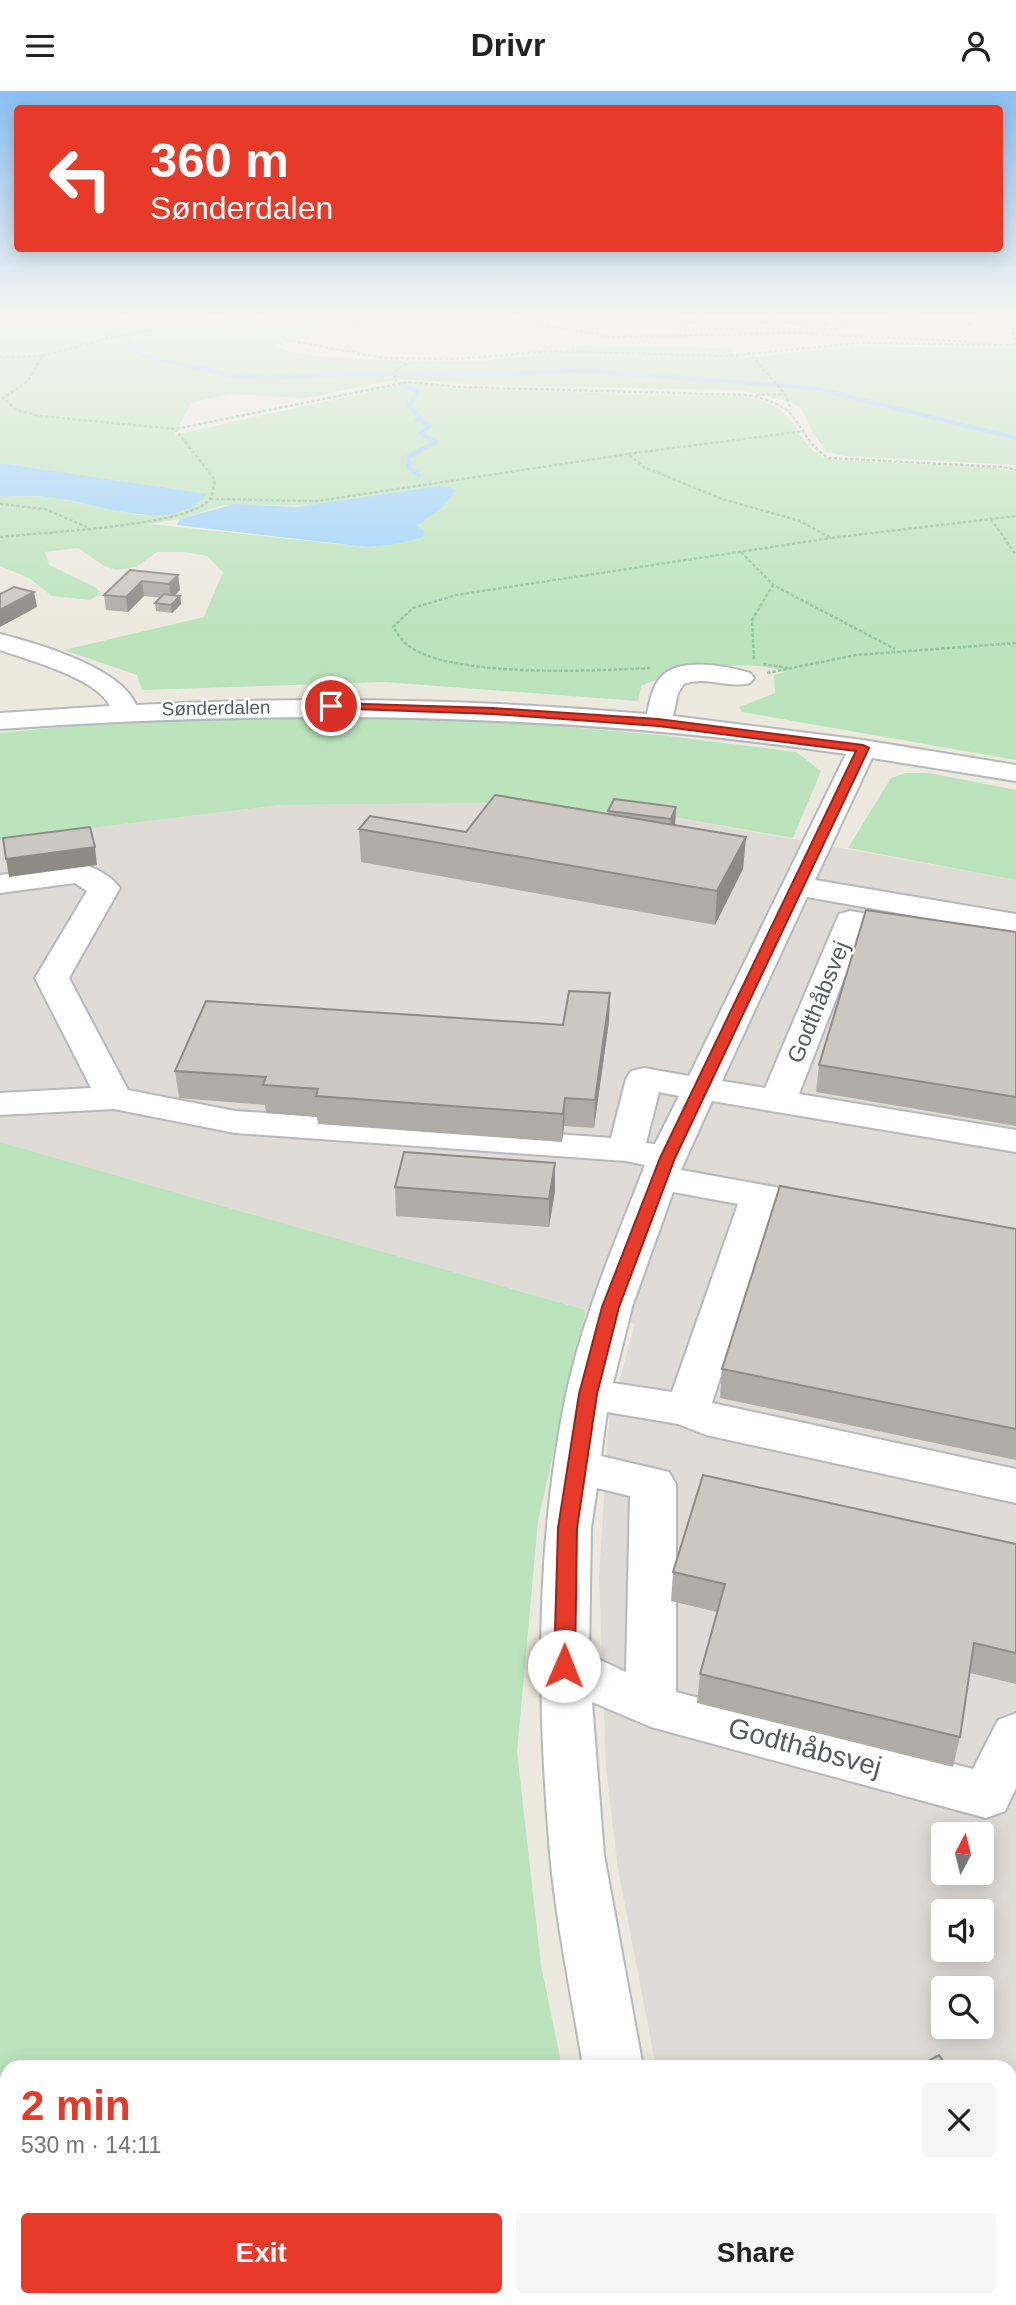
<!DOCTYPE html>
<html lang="en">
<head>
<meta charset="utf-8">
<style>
	:root { --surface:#fff; --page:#f6f6f6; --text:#222; --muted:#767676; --accent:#e73a29 }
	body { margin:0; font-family:Helvetica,sans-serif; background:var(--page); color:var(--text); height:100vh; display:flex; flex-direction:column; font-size:26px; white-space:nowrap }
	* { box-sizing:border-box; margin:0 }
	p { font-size:23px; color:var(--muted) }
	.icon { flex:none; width:38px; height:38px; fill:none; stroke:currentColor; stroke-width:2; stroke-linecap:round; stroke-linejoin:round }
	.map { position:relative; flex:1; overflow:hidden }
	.side { position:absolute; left:0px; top:1969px; width:1017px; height:247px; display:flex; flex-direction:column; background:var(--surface); border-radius:21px 21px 0 0; box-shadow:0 4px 18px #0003 }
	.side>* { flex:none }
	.guide { position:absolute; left:14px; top:14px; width:989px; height:147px; border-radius:7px; box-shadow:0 4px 18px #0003; background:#e73a29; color:#fff; overflow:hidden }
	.needle { width:46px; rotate:7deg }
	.fabs { position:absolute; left:931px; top:1731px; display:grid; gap:14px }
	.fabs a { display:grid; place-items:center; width:63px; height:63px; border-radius:7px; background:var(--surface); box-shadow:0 4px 18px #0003; font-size:35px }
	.pin { position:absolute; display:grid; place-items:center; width:60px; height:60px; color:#fff; margin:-30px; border:4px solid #fff; border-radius:50%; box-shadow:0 2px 7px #0007 }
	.me { position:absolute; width:77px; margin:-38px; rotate:1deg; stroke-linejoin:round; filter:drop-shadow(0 0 5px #0008) }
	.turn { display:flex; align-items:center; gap:24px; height:147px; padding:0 21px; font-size:32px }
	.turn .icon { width:91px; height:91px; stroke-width:2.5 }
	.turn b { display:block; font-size:49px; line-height:60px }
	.round { display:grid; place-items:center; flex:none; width:74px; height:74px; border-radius:7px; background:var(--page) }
	.headline { display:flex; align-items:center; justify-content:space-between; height:119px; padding:0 21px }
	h1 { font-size:42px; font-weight:700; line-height:52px; color:var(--accent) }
	.primary-button { display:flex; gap:14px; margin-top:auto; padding:14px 21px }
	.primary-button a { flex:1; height:80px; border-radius:7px; background:var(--accent); color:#fff; font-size:28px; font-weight:700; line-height:80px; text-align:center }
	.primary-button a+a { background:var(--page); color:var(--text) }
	header { display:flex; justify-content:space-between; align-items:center; height:91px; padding:0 21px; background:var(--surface); font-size:32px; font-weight:700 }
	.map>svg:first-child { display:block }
	.industrial { fill:#dfdcd7; fill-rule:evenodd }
	.green { fill:#bbe4bc; fill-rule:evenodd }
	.water { fill:#9cd3fe }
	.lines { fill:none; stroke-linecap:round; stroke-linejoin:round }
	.stream { stroke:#9cd3fe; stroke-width:4.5 }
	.minor-casing { stroke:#b5b8bc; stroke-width:4 }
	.path { stroke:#94c4a2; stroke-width:2.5; stroke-dasharray:3.5 2; stroke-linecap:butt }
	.minor { fill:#fff; fill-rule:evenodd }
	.wall { fill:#afaba6 }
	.shaded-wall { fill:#8e8b87 }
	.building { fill:#cbc7c1; stroke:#8e8b87; stroke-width:2 }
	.route { fill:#e73a29; stroke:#96261b; stroke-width:2 }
	.labels { text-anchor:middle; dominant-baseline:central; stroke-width:5; stroke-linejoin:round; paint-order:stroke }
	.far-street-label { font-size:19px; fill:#585c60; stroke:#fff }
	.street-label { font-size:23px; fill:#585c60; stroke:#fff }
	.near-street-label { font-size:28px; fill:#585c60; stroke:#fff }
</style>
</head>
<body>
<header><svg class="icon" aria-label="menu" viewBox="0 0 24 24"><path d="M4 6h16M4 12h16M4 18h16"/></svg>Drivr<svg class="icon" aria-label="person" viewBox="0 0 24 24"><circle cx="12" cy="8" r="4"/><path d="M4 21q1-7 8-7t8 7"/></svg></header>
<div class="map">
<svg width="1016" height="2214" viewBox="0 0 1016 2214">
	<rect width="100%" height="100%" fill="#ece9df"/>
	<path class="industrial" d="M484 712 668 725 1016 789V2214H719L717 2209 1010 2208V1976H656L618 1778 606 1677 599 1485 609 1327 635 1233 0 1051V748L280 714ZM943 1743H982V1782H943ZM943 1820H982V1858H943ZM943 1897H982V1936H943Z"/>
	<path class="green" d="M0 228H416C405 236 391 233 379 233 343 234 309 245 275 255L292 261 327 266 427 271 481 270 550 262 580 254 730 257 739 268 851 255 1016 256V374L844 365 827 361 813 342 802 318 791 311 740 299 484 294 399 288 303 307 229 303 191 312 174 344 409 292 466 299 736 305C806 309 788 356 831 369L996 377 1016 381V669L742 621 739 616 775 602 774 584 785 581C752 566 673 580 641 595L638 610 385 591 142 599 137 584 64 559 204 526 223 481 207 465 185 461H157L136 476 116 479 104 475 78 457 45 461 49 474 95 496 101 502 90 509 52 505 29 487 0 475V405L52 406 137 424 161 423 207 404 0 372ZM224 414 443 416 390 454 367 456 149 433 180 428Z
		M305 628 498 630 660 644 796 661 821 680 793 747 668 725 483 712 280 714 0 748V642L121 630Z
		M906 682H929L1016 699V789L848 757 891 687Z
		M0 1051 586 1219 538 1430 517 1661 541 1874 562 1976H7V2208H612L613 2214H0Z"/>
	<path class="water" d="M0 372 207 403C173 445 98 412 55 407 37 404 18 406 0 405Z
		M439 395 451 396 456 400 443 416 417 435 424 440 423 446 390 454 367 456 177 434 180 428 234 413 297 416Z"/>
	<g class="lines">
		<path class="stream" d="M132 228 118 238 115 244 129 250 130 255 144 265 235 285 267 287 354 282 499 283 582 279 813 297 1016 347
			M401 293 418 301 409 315 420 326 417 328 430 335 421 342 436 351 408 366 409 377 419 384"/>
		<g class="minor-casing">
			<path id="minor" d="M0 543C36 552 122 577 136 614 307 605 477 608 647 623 650 610 652 597 660 587 679 565 726 575 750 582L754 587 750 592C728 598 705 584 684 593L678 602 673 625 863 649 1016 674V690L872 667 815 789 1016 823V843L950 831 942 849 931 852 862 841 799 1003 1016 1039V1061L712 1010 681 1079 786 1098 800 1101 805 1110 800 1119 786 1122 774 1120 712 1312 1016 1378V1412L706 1344 678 1333 607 1321 601 1365 669 1381 676 1393V1601L973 1678 998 1629 1016 1622V1697L1005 1720 986 1727 651 1636 592 1611 604 1764 643 1976H583C572 1906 556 1832 550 1762 537 1609 535 1455 566 1304 583 1225 616 1149 645 1074L626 1070 235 1042 114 1018 0 1024V1002L91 997 35 887 87 800 75 792 0 802V784L81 773C95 776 111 785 120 797L69 887 128 999 235 1020 611 1047 626 988 631 980 644 977 689 985 846 663C565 621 283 618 0 638V622L110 615C97 587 28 569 0 559ZM807 806 920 826 919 831 850 820 839 823 765 997 722 990ZM659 1001 679 1005 655 1053 646 1052ZM673 1101 738 1113 672 1301 613 1292 632 1216ZM597 1397 630 1405 626 1581 589 1564 591 1437Z
				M636 2208H701L703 2214H637Z"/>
		</g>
		<path class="path" d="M122 228 105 248 42 265 28 290 3 307 16 319 40 325 175 338 408 291 458 296 748 304C809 317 789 339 828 367L1002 376 1016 379
			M258 228 259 234 274 238 287 249 383 267 454 268 555 260 726 265 860 252 1016 254 1010 228
			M509 228 613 246 797 242 970 251
			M213 233 257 232
			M105 248 178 234 208 233 221 228
			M752 265 785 303 791 319
			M0 266 42 265
			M397 291 394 287 397 278 406 273 407 268
			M756 304 785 303
			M628 363 804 340
			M210 408 318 410 628 363 644 376 722 408 800 430 831 447 1016 425
			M0 413 45 418 87 436
			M991 428 1016 464
			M0 446C45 441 171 436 205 413 213 408 213 398 215 389L176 339
			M741 461 773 494 895 558
			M754 568 752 529 773 494
			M763 573 788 577
			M650 577C593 580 464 586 415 559 405 554 399 545 393 536L413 517 456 504 831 447
			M767 582 856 564 1016 552"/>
		<use href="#minor" class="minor"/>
	</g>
	<path class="wall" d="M681 228H729V231L699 228 695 234H681Z
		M732 228H771L770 233 756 232V230L732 231Z
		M779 228H829V236L779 233Z
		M841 228H884L883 235H841Z
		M922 228H973L972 235 923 236Z
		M130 479 178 484 180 499 174 505H180L181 513 172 522 156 520 155 512 161 507 144 505 128 521 106 519 104 504Z
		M676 716 675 734 746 746 743 778 715 834 361 771 359 738 466 741 608 723V720Z
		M1016 841V1035L816 1001 819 974Z
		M610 902 609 930 594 1037 564 1035 562 1051 318 1033 317 1026 266 1022 265 1014 179 1007 175 980 563 934Z
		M395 1096 555 1100 549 1136 396 1125Z
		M1016 1138V1369L720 1307 722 1278Z
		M1016 1453V1593L970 1582 960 1646 953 1676 697 1612 700 1583 717 1521 671 1510 673 1481Z"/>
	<path class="shaded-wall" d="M178 484 180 499 171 508 169 493Z
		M142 490 144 505 128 521 126 506Z
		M34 501 37 516 0 536V519Z
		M180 505 181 513 172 522 171 514Z
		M676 716 675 733 670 745 671 728Z
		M746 746 743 778 715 834 717 800Z
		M95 756 97 774 9 786 6 768Z
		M610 902 609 930 594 1037 595 1009Z
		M565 1007 564 1035 562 1051 563 1023Z
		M555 1072V1100L549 1136V1108Z"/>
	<path class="building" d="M130 479 178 484 169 493 142 490 126 506 104 504Z
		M14 496 34 501 0 519V503Z
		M164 503 180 505 171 514 155 512Z
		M495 704 746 746 717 800 359 738 370 725 466 741Z
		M614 708 676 716 671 728 608 720Z
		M90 736 95 756 6 768 3 747Z
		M866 819 1016 841V1006L819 974Z
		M569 900 610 902 595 1009 565 1007 563 1023 316 1005 318 998 263 994 266 986 175 980 206 910 563 934Z
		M404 1061 555 1072 549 1108 395 1096Z
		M780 1095 1016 1138V1338L722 1278Z
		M703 1384 1016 1453V1562L974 1552 960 1646 700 1583 725 1493 673 1481Z
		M939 1964 947 1976H917Z"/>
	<linearGradient id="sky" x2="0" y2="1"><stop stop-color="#89c0f1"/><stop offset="0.42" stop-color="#f6f5f1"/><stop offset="1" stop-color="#f6f5f1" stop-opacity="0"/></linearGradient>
	<rect width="1016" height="538" fill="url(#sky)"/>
	<path class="route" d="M331 612 493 617 658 628 863 654 869 657 675 1067 619 1216 597 1303 577 1437 575 1575 571 1581 564 1583 557 1581 554 1575 558 1437 579 1303 602 1216 660 1067 856 660 658 635 493 623 327 617V613Z"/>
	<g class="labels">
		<g class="far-street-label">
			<text transform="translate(216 617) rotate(-1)">Sønderdalen</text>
		</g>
		<g class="street-label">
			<text transform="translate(818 911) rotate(-68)">Godthåbsvej</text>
		</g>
		<g class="near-street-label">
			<text transform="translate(805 1656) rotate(15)">Godthåbsvej</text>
		</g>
	</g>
</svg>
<div class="fabs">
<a><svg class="needle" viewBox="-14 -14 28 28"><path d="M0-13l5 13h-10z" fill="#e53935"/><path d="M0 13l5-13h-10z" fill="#767676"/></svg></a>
<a><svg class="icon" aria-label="sound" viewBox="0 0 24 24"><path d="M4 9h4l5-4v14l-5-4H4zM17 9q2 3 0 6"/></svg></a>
<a><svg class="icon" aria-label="search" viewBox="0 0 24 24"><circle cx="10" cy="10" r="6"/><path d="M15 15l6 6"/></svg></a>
</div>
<div class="pin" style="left:331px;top:615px;background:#d93025"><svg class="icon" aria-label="arrive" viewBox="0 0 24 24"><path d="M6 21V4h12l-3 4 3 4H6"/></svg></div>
<svg class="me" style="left:564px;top:1575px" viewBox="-20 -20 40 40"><circle r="19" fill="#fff"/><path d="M0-13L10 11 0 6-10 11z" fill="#e73a29"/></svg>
<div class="guide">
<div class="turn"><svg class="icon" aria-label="left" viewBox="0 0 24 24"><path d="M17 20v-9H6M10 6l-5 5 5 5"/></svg><div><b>360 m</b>Sønderdalen</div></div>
</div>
<section class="side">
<div class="headline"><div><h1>2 min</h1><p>530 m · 14:11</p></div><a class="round"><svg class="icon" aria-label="close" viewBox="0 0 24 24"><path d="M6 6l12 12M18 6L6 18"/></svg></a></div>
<div class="primary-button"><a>Exit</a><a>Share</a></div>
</section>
</div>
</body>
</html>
